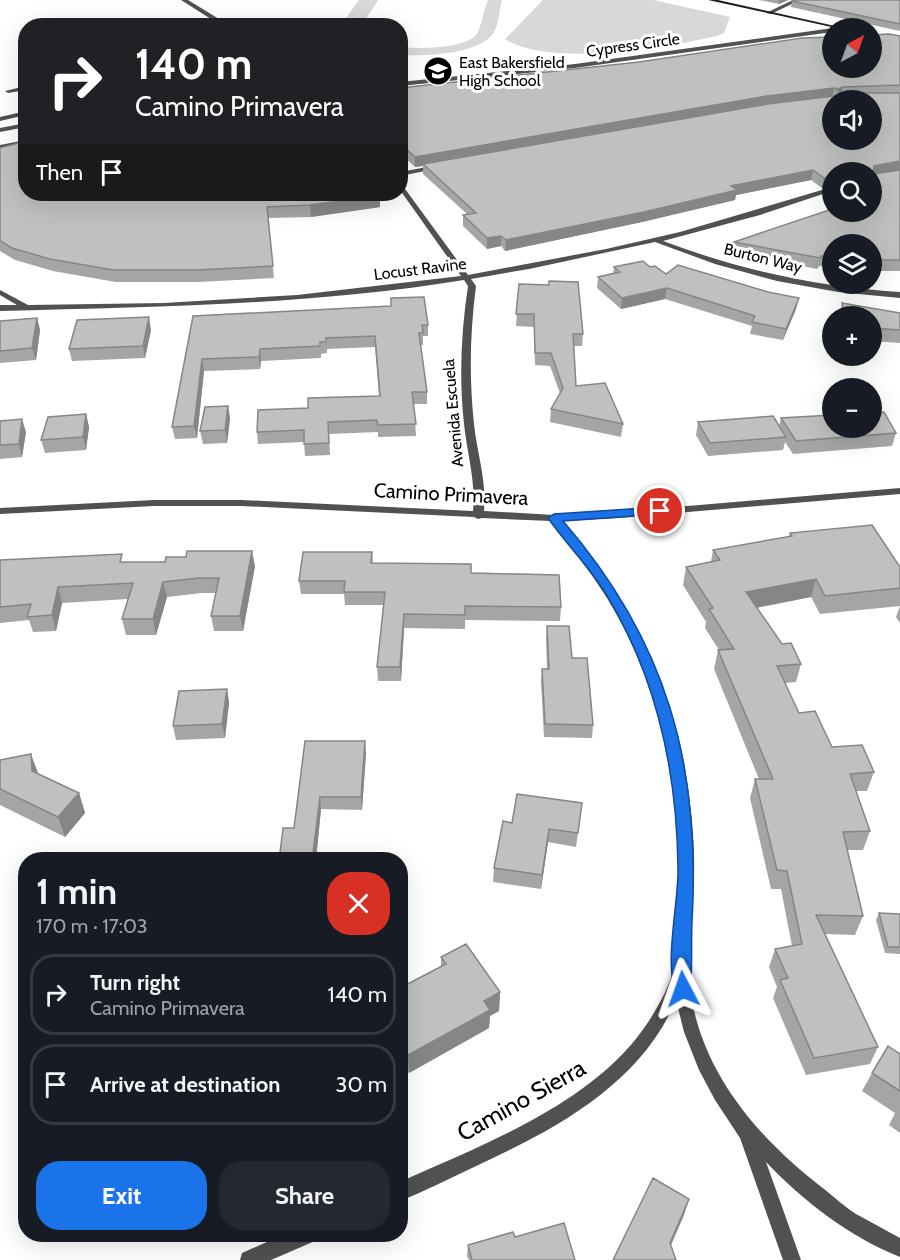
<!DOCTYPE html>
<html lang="en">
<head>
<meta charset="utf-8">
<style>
	:root { --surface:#171b24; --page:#242831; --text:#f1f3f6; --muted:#9ea1a6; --line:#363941; --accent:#1a73e8 }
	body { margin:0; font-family:Cabin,sans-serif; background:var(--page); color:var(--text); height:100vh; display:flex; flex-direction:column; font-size:22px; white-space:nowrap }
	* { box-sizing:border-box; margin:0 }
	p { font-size:20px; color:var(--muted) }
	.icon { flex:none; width:33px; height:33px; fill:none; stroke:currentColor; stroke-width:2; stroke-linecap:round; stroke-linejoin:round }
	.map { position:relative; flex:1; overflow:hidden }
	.side { position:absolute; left:18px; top:852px; width:390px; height:390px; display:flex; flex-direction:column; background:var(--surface); border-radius:24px; box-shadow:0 6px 24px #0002 }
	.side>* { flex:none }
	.top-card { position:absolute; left:18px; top:18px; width:390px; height:183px; border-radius:24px; box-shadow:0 6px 24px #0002; background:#202124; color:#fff; overflow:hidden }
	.needle { width:39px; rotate:41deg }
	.fabs { position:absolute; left:822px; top:18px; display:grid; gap:12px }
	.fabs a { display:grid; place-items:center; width:60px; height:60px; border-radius:50%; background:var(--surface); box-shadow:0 6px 24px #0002; font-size:30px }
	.pin { position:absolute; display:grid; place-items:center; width:51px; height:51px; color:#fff; margin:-26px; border:3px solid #fff; border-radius:50%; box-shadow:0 2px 6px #0007 }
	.me { position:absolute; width:66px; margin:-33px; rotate:356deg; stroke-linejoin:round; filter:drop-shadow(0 0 4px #0008) }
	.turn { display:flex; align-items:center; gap:21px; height:126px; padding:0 18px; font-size:27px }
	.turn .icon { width:78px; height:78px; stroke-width:2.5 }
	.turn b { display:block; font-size:42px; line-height:51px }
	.then { display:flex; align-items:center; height:57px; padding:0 18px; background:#0003; gap:12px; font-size:22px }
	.round { display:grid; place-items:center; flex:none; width:63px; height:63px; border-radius:24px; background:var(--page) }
	.overview { display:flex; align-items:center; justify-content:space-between; height:102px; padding:0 18px }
	h1 { font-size:36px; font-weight:700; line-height:45px }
	.primary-button { display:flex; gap:12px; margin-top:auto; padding:12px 18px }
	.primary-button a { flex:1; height:69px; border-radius:24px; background:var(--accent); color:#fff; font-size:24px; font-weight:700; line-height:69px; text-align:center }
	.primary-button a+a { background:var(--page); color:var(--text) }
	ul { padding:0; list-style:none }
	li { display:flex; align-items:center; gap:18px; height:81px; margin:0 12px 9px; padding:0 6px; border:3px solid var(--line); border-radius:24px }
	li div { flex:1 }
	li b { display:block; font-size:22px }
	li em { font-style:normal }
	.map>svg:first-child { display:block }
	.green { fill:#d8d8d8 }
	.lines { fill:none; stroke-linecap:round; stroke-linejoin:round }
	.lane { fill:#515151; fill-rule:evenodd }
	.street { fill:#515151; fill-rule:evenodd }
	.secondary { fill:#1e1e1e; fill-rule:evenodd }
	.wall { fill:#a5a5a5 }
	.shaded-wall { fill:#868686 }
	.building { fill:#c0c0c0; stroke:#868686; stroke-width:1.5; fill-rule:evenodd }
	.route { fill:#1a73e8; stroke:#114b97; stroke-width:1.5 }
	.labels { text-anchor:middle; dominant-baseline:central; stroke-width:6; stroke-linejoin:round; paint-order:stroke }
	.far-street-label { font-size:16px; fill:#000; stroke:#fff }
	.far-poi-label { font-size:16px; fill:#000; stroke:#fff; text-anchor:start }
	.street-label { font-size:20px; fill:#000; stroke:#fff }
	.near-street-label { font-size:24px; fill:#000; stroke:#fff }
</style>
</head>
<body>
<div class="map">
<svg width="900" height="1260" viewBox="0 0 900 1260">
	<rect width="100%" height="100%" fill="#fff"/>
	<path class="green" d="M359 0H378L362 25H341Z
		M488 0H502C499 9 499 24 494 32 480 55 425 56 401 55V47C416 49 471 49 478 32 482 22 484 10 488 0Z
		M543 0H653L730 17 724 33 717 36C667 47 549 68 505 39Z"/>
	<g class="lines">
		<path class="lane" d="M181 0H188L219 19 246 26 226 23 229 26H222Z
			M26 86V90L8 93 5 91Z
			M26 111V115L0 121V117Z
			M26 123V127L0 132V128Z"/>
		<path class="street" d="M793 0H800L771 14 766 13Z
			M833 28 832 32 575 68 400 86V82L575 64Z
			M26 140V144L0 149V145Z
			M438 165 441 167 440 168 400 176V172Z
			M400 182 468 275 606 249 680 232 832 187V191L760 215 663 241C740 270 818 287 900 292V298L838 292 777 281 715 264 655 242 529 269 471 279 476 286C470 332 469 378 474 424 477 453 487 482 484 511L554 515 617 512 900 488V494L617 518 562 521C621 595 672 679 686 774 691 807 695 841 694 874 693 908 687 943 689 978 696 1067 756 1137 824 1189 834 1197 845 1207 856 1214 871 1222 885 1230 900 1238V1257C850 1237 803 1201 766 1162L801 1260H783L740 1138 715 1100 699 1070 684 1032 676 1000C640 1086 552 1131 472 1168 448 1179 425 1191 400 1201V1182C477 1147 571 1112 629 1047 644 1031 670 991 673 969 674 964 673 957 674 951 674 937 676 924 677 910 687 802 664 691 607 598 590 571 570 546 551 521L482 518 478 519 474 517 242 506H154L0 514V508L154 500H242L473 511C476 482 467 453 464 424 459 378 461 332 468 286L464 280C310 305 155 307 0 311V305H17L0 295V290L28 305 164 303 297 295 461 276 400 190Z
			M285 1234H317L315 1241 271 1260H240L242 1253Z"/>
		<path class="secondary" d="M708 0H718L844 28H836Z"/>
	</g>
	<path class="wall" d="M759 0H788L779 4Z
		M900 0V31L791 7 792 1Z
		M900 36V271H872V244H832V268L819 266 817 269 733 252 734 242 872 212 832 172V185L822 188 811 180 736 195 735 200 642 222 505 251 501 246 487 249 463 226V215L467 214 423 174V166L415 167 405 158 400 88Z
		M0 148 26 194 380 196V207L311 217 268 218 274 278 198 282H116L53 271 15 260 0 251Z
		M614 267H650L666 274 796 309 783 340 750 334 752 326 665 299 621 309 597 288 598 277 613 274Z
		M519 284 583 334 582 346H573L576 386 623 424 621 437 550 422 551 409 560 393 550 366 535 365 534 327 516 326Z
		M391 298 428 325V336H423V345H420L427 392V404H414L416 436 378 437V432L329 434 330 455 305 456 304 442 258 444 257 432 308 408 379 396 375 347 327 349V353L321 354V358L261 361 260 369 204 371 197 438 175 439 172 427 193 316 391 306Z
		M842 303 900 313V343L872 341V316H840Z
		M37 318 40 330 36 360 0 363V321Z
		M151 330 145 358 72 361 69 349Z
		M228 406 230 419 227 443 203 444 200 431Z
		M86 414 89 427 86 450 45 453 41 440Z
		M781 418 896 433 892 446 793 454 785 442 783 450 708 456 696 435 698 422 779 426Z
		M0 421 26 432 22 457 0 459Z
		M790 533 900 567V623L896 617 900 606 820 614 811 597 757 608 782 644 801 664 796 682 785 683 799 713 832 747 874 772 867 791H856L870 831 863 850H847L863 916 855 935 825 934 878 1047 870 1064 806 1075 773 998 777 987 769 967 775 949 792 946 781 889H771L750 798 755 779H759L714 669 718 650H719L705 628 706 622 683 585 686 567 711 562 713 550 789 537Z
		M372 552 373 563 471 573 561 607 560 621 465 620V629L404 628 401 681H378L377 667 384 605H345L344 594H301L299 581Z
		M0 560 124 562 255 566 243 631H214L211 616 216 593H202L167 597 156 635H126L122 619 128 599 62 603 56 631 33 632 29 620 0 623Z
		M547 626 572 658 593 725 592 738 544 737 541 682 542 669H547L546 638Z
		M227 689 229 703 225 738 176 740 173 726Z
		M305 741 366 753 362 810 321 809 316 860H281L280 853 294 828Z
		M0 760 38 774 79 793 85 813 65 837 0 805Z
		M582 803 576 847 548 842 541 889 493 882 494 868 512 823Z
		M879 913 900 914V954L885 953 876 920Z
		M441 957 500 992 499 1011 490 1016 489 1028 409 1073 400 1058V988L441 967Z
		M900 1054V1133L889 1125 895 1113 862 1091 872 1073Z
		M515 1237 575 1260H469L467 1256 468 1245Z"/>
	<path class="shaded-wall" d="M779 0H788L779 4Z
		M843 87 841 96 837 98 838 89Z
		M834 88 832 97 423 164V166L415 167V157L767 96Z
		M405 148V158L400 159V149Z
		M900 161V171L872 176 874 166Z
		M813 170 811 180 736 195 735 200 642 222 505 251 506 240 731 186Z
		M832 176V185L822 188 824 178Z
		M380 196V207L311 217 310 205Z
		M501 236V246L487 249V238Z
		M667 288 665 299 621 309 622 298Z
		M799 298 796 309 783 340 786 329Z
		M149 317 151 330 145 358 143 346Z
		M37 318 40 330 36 360 32 348Z
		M260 349 261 361 260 369 259 357Z
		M202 359 204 371 197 438 194 426Z
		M228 406 230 419 227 443 225 430Z
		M86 414 89 427 86 450 83 437Z
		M22 419 26 432 22 457 19 444Z
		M252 551 255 566 243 631 240 616Z
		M816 579 811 597 742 610 746 592Z
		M163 582 167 597 156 635 153 619Z
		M58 587 62 603 56 631 52 615Z
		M404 614V628L401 681 400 667Z
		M227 689 229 703 225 738 222 724Z
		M365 741 366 753 362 810 361 797Z
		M31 754 38 773 39 791 32 771Z
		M79 793 85 813 65 837 58 817Z
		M320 797 321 809 316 860H314L313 853Z
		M549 829 548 842 541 889 542 875Z
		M500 992 499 1011 490 1016 489 1028 409 1073 408 1055 484 1001Z
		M689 1199 684 1215 665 1259 670 1243Z"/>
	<path class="building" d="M793 0H900V24L792 1Z
		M889 34 900 36V85L843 87 838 89 834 88 767 96 415 157 405 148 400 149V88L639 62 802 38 832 37V68H872V35Z
		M839 93H900V161L874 166 873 174 900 170V260H874L873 263H872V244H832V257L821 256 820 258 734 242 832 209V212H872V172H832V176L824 178 813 170 731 186 737 190 644 212 506 240 501 236 487 238 463 215 476 213 423 164 768 104 834 96ZM832 100H872V140H832Z
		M26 141V194H378L380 196 310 205 267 207 273 266 196 270H113L50 259 12 248 0 241V148Z
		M643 261 650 267 655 266 666 274 678 265 768 292 799 298 786 329 752 322 755 316 667 288 622 298 598 277 620 272 614 267Z
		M549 281 578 282 583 334H573L576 386 605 383 623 424 551 409 563 388 551 353H535L534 314H516L519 284 549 285Z
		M424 297 428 325H422L423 333H419L427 392H412L416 424 378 425 377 420 328 422 329 443 304 444V430L257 432 258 410 308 408V398L380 396 375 336 326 338V342H320V346L260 349 259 357 202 359 194 426 172 427 193 316 391 306V298Z
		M842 303 900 313V330L872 328V316H845Z
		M149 317 143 346 69 349 77 320Z
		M37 318 32 348 0 351V321Z
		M228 406 225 430 200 431 205 407Z
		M884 412 896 433 796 441 781 418 832 415V428H872V413Z
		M86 414 83 437 41 440 48 417Z
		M773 416 786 437 710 443 698 422Z
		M22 419 19 444 0 445V421Z
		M872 525 900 567V588L825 596 816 579 746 592 782 644 791 643 801 664 777 666 799 713 815 711 832 747 862 745 874 772 850 774 870 831 843 832 863 916 816 915 878 1047 814 1058 780 980 788 978 775 949 802 944 787 871 777 870 755 779H773L718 650 734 649 709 609 713 608 686 567 720 560 713 550 792 536 790 533Z
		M187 551H252L240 616H211L219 578H199L163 582 153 619H122L133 583 58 587 52 615 27 617 31 604 0 607V560L122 554 120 562H165L166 557H186Z
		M303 552H372L371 563 471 564V573L559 575 561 607 465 606V615L404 614 400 667H377L385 592H344L345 581H299Z
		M547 626H569L572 658H587L593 725 545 724 542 669H549Z
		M227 689 222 724 173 726 179 691Z
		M305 741H365L361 797H320L313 853H280L283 828H294Z
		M31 754 32 771 79 793 58 817 0 789V760Z
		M517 794 582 803 578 833 549 829 542 875 494 868 503 821 512 823Z
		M879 913 900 914V947H888Z
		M466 944 500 992 484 1001 490 1010 408 1055 400 1041V988L446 964 441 957Z
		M888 1046 900 1054V1091L872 1073Z
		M653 1178 689 1199 670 1243 676 1260H613Z
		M564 1223 575 1260H472L468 1245 513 1232 515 1237Z"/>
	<path class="route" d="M660 507 665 508V514L563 521C667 641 701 765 692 922 691 935 693 988 689 995L683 997 677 995C663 966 679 902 678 868 677 772 656 676 606 594 589 566 566 544 548 518L554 514Z"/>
	<defs>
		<g id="school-disc" transform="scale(1.5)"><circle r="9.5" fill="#000" stroke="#fff"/><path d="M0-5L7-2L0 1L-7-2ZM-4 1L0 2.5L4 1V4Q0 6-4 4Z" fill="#fff"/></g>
	</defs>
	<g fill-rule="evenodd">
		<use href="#school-disc" x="438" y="71"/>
	</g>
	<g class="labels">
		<g class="far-street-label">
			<text transform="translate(633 45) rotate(-8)">Cypress Circle</text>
			<text transform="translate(763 258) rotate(14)">Burton Way</text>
			<text transform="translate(420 269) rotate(-7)">Locust Ravine</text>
			<text transform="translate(453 413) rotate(-95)">Avenida Escuela</text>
		</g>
		<g class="far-poi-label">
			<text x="459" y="62">East Bakersfield<tspan x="459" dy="18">High School</tspan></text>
		</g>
		<g class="street-label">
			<text transform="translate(451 494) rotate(3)">Camino Primavera</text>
		</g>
		<g class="near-street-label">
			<text transform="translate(521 1100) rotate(-29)">Camino Sierra</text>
		</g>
	</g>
</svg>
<div class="fabs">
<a><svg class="needle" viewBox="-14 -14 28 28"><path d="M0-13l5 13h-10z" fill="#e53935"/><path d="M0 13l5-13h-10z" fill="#9ea1a6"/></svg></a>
<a><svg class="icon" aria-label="sound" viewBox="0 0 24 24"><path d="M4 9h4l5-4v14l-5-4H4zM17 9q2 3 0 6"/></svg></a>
<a><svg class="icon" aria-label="search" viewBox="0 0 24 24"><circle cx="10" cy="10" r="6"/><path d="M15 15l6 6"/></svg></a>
<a><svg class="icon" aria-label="layers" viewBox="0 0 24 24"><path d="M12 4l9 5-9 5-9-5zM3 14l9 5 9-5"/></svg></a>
<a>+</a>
<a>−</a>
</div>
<div class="pin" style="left:660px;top:511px;background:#d93025"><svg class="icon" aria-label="arrive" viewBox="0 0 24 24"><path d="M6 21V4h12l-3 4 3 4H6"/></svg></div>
<svg class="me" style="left:683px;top:989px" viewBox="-20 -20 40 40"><path d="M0-17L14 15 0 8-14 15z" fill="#1a73e8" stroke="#fff" stroke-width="4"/></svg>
<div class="top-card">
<div class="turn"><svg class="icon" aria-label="right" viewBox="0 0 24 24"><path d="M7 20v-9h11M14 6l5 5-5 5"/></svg><div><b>140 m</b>Camino Primavera</div></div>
<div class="then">Then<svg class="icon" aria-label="arrive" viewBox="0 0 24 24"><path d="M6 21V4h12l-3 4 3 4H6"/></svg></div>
</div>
<section class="side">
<div class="overview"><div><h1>1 min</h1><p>170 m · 17:03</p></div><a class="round" style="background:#d93025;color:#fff"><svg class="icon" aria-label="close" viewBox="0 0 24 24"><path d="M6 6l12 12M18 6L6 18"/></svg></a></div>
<ul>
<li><svg class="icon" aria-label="right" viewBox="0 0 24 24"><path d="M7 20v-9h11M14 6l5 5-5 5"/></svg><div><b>Turn right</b><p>Camino Primavera</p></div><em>140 m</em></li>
<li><svg class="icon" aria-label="arrive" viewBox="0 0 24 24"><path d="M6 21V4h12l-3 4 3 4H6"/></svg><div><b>Arrive at destination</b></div><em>30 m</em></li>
</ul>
<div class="primary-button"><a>Exit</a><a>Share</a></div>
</section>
</div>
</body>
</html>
